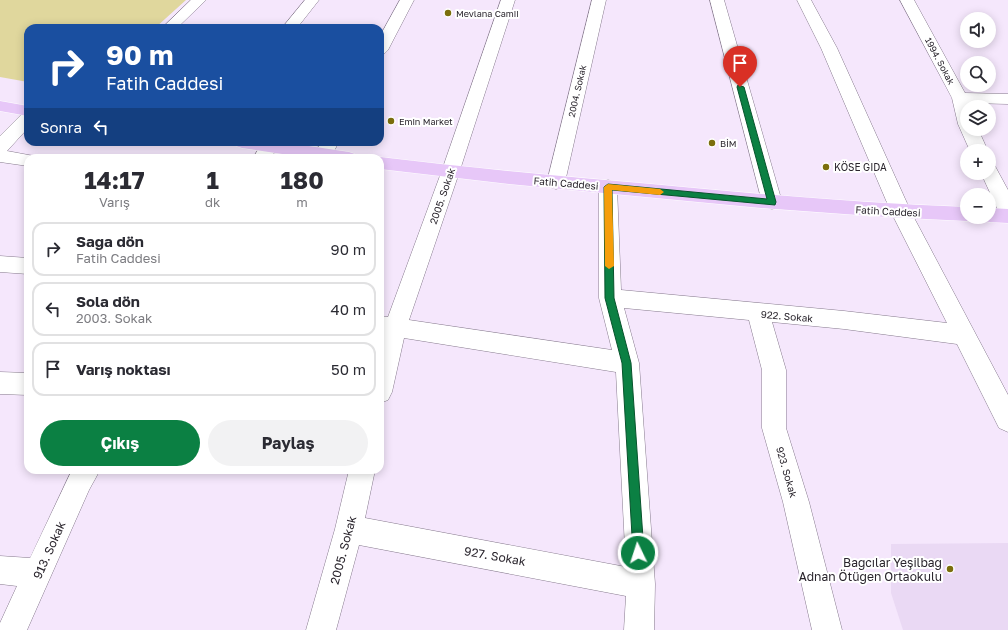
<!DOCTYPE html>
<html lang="tr">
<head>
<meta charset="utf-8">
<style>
	:root { --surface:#fff; --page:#f2f2f3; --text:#2b2b33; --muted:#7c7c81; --line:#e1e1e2; --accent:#0b8043 }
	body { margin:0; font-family:"Golos Text",sans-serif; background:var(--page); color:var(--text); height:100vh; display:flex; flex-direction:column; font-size:15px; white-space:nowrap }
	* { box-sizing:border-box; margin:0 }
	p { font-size:13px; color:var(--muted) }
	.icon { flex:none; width:22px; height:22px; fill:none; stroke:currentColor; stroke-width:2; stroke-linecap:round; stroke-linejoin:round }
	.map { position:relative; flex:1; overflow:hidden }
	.drawer { position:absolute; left:24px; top:154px; width:360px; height:320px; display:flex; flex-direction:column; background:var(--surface); border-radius:12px; box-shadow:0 2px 10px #0003 }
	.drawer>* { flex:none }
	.guide { position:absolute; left:24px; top:24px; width:360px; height:122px; border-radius:12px; box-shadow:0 2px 10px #0003; background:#1a4fa0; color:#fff; overflow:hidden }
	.buttons { position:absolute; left:960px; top:12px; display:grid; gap:8px }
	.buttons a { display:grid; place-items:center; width:36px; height:36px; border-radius:50%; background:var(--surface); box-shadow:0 2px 10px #0003; font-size:20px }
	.pin { position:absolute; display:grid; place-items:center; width:34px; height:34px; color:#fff; margin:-41px -17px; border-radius:50% 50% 50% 0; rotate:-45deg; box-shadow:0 0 4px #0007 }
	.pin .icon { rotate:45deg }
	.me { position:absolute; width:44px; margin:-22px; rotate:356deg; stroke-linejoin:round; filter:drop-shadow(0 0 3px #0008) }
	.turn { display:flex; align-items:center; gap:14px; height:84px; padding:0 16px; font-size:18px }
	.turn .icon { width:52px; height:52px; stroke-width:2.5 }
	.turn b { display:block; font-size:28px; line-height:34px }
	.then { display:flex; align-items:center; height:38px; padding:0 16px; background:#0003; gap:8px; font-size:15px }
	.eta { display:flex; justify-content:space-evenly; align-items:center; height:68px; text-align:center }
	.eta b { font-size:24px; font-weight:700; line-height:28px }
	.primary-button { display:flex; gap:8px; margin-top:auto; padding:8px 16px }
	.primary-button a { flex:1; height:46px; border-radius:24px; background:var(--accent); color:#fff; font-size:16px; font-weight:700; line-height:46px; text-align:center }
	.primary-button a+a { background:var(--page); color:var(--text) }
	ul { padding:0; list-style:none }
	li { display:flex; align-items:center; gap:12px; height:54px; margin:0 8px 6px; padding:0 8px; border:2px solid var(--line); border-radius:12px }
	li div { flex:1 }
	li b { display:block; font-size:15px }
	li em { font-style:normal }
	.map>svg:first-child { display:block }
	.built { fill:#ead9f4 }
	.green { fill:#e0d79d }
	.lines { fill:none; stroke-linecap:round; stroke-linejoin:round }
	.minor-casing { stroke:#867a8d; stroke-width:1 }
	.major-casing { stroke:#fff; stroke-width:1 }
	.minor { fill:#fff; fill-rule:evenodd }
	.major { fill:#e7c7f8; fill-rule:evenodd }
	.route { fill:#0b8043; stroke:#07532c }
	.slow { fill:#f59e0b }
	.poi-dot { fill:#7b6e0c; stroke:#fff; stroke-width:1.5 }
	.labels { text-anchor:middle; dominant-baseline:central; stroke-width:4; stroke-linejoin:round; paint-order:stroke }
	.far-poi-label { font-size:9px; fill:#2a252d; stroke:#fff; text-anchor:start }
	.far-street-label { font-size:9px; fill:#2a252d; stroke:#fff }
	.poi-label { font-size:10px; fill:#2a252d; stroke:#fff; text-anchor:start }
	.street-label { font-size:10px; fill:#2a252d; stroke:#fff }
	.near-street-label { font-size:12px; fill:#2a252d; stroke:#fff }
	.near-poi-label { font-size:12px; fill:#2a252d; stroke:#fff; text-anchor:end }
</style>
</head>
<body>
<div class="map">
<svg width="1008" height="630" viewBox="0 0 1008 630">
	<rect width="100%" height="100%" fill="#f5e7fc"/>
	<path class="built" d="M1008 543V630H903L891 593V544Z"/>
	<path class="green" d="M0 0H186L155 28H28V82L0 77Z"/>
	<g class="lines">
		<g class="minor-casing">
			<path id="minor" d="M191 0H206L177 28H162Z
				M305 0H319L297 28H282Z
				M400 0H414L388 50 385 53 380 55V36Z
				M501 0H515L459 173 409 320 612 350 599 298V187L601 182 608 180 615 182 617 187 621 290 844 311 947 323 891 212 821 48 797 0H811L837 48 911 212 1008 395V432L999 428 957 344 844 329 772 322 786 370V428L809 502 842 630H812L783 502 762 428V370L749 320 624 308 639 363 655 584 654 630H624L626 596 359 545 336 630H306L335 529 349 470H375L365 518 626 567 616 372 404 338 392 392 388 400 380 403V343L382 335 380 334V316L388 317 441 173Z
				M592 0H606L565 182 563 187 556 189 549 187 547 182Z
				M710 0H724L782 202 779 207 772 209 765 207 762 202Z
				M900 0H914L965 93 1008 94V104L970 103 971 107H967V129H978L988 151H970L958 124 952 98Z
				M28 113V128L7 151 34 156 36 158H28V166L0 162V136L22 114Z
				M263 142H275L278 146 271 158H253Z
				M321 142H339L330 158H318L315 154Z
				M989 164 995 166 1008 190V219L1001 217 981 173H989Z
				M0 256 28 258V274L0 272Z
				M0 372 28 373V395L0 394Z
				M72 470H100L89 490 27 630H0V623L17 586 0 584V556L30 558Z"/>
		</g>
		<g class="major-casing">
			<path id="major" d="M0 101 28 106V116L0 111Z
				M233 142H282L349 152 355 154 358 158H309L242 148 236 146Z
				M380 157C470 168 560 176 651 184 756 194 861 203 967 207V217H975L974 219 967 221 885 217 761 208 509 184 380 169V158H376Z
				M989 208 1008 209V223L989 222 982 220 980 217H989Z"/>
		</g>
		<use href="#minor" class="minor"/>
		<use href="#major" class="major"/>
	</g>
	<path class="route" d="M738 85 744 87 776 202 775 205 612 190 614 298 631 363 644 553 643 557 638 558 634 557 633 553 622 363 605 298 604 187 608 184 767 199 737 87Z"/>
	<path class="slow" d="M608 184 660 189 664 192 660 195 612 190 614 266 609 269 605 266 604 187Z"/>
	<g class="poi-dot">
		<circle cx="448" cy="13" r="4"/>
		<circle cx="391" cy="121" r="4"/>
		<circle cx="712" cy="143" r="4"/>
		<circle cx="826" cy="167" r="4"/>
		<circle cx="950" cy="569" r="4"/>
	</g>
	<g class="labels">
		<g class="far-poi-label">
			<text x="456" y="13">Mevlana Camii</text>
			<text x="399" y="121">Emin Market</text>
			<text x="720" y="143">BİM</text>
		</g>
		<g class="far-street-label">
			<text transform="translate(940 61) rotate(62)">1994. Sokak</text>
			<text transform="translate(577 91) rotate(-77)">2004. Sokak</text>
		</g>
		<g class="poi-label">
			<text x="834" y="167">KÖSE GIDA</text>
		</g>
		<g class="street-label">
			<text transform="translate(566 183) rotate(5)">Fatih Caddesi</text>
			<text transform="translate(442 196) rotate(-71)">2005. Sokak</text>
			<text transform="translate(888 211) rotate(3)">Fatih Caddesi</text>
			<text transform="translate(787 316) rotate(5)">922. Sokak</text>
			<text transform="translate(787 472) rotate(74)">923. Sokak</text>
		</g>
		<g class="near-street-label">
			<text transform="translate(49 550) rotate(-66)">913. Sokak</text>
			<text transform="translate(343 550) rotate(-75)">2005. Sokak</text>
			<text transform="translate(495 556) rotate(10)">927. Sokak</text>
		</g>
		<g class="near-poi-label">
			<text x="942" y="562">Bağcılar Yeşilbağ<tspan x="942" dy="14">Adnan Ötügen Ortaokulu</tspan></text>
		</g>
	</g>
</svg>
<div class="buttons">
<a><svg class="icon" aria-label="sound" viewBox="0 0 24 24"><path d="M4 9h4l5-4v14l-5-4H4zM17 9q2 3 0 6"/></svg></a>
<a><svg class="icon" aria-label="search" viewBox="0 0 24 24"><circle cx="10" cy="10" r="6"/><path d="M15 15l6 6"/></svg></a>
<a><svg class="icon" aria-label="layers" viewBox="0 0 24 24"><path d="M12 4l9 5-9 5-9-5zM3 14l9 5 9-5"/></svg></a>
<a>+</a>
<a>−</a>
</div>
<div class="pin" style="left:740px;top:87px;background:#d93025"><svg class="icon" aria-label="arrive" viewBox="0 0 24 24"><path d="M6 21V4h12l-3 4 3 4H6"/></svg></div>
<svg class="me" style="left:638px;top:553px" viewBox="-20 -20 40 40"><circle r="17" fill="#0b8043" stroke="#fff" stroke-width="3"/><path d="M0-11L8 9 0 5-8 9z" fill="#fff"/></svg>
<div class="guide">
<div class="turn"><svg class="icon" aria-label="right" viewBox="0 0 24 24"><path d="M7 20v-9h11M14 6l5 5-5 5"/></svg><div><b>90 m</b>Fatih Caddesi</div></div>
<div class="then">Sonra<svg class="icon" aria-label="left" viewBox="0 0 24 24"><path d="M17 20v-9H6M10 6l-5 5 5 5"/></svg></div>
</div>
<section class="drawer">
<div class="eta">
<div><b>14:17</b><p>Varış</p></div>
<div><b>1</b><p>dk</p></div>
<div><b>180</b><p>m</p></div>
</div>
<ul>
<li><svg class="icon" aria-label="right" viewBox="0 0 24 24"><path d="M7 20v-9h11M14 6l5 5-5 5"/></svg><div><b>Sağa dön</b><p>Fatih Caddesi</p></div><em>90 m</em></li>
<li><svg class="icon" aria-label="left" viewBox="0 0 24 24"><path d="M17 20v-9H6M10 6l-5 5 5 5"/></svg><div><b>Sola dön</b><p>2003. Sokak</p></div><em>40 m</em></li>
<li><svg class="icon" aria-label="arrive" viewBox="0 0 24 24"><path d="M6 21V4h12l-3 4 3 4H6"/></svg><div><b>Varış noktası</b></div><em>50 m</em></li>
</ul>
<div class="primary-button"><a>Çıkış</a><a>Paylaş</a></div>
</section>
</div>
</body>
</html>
